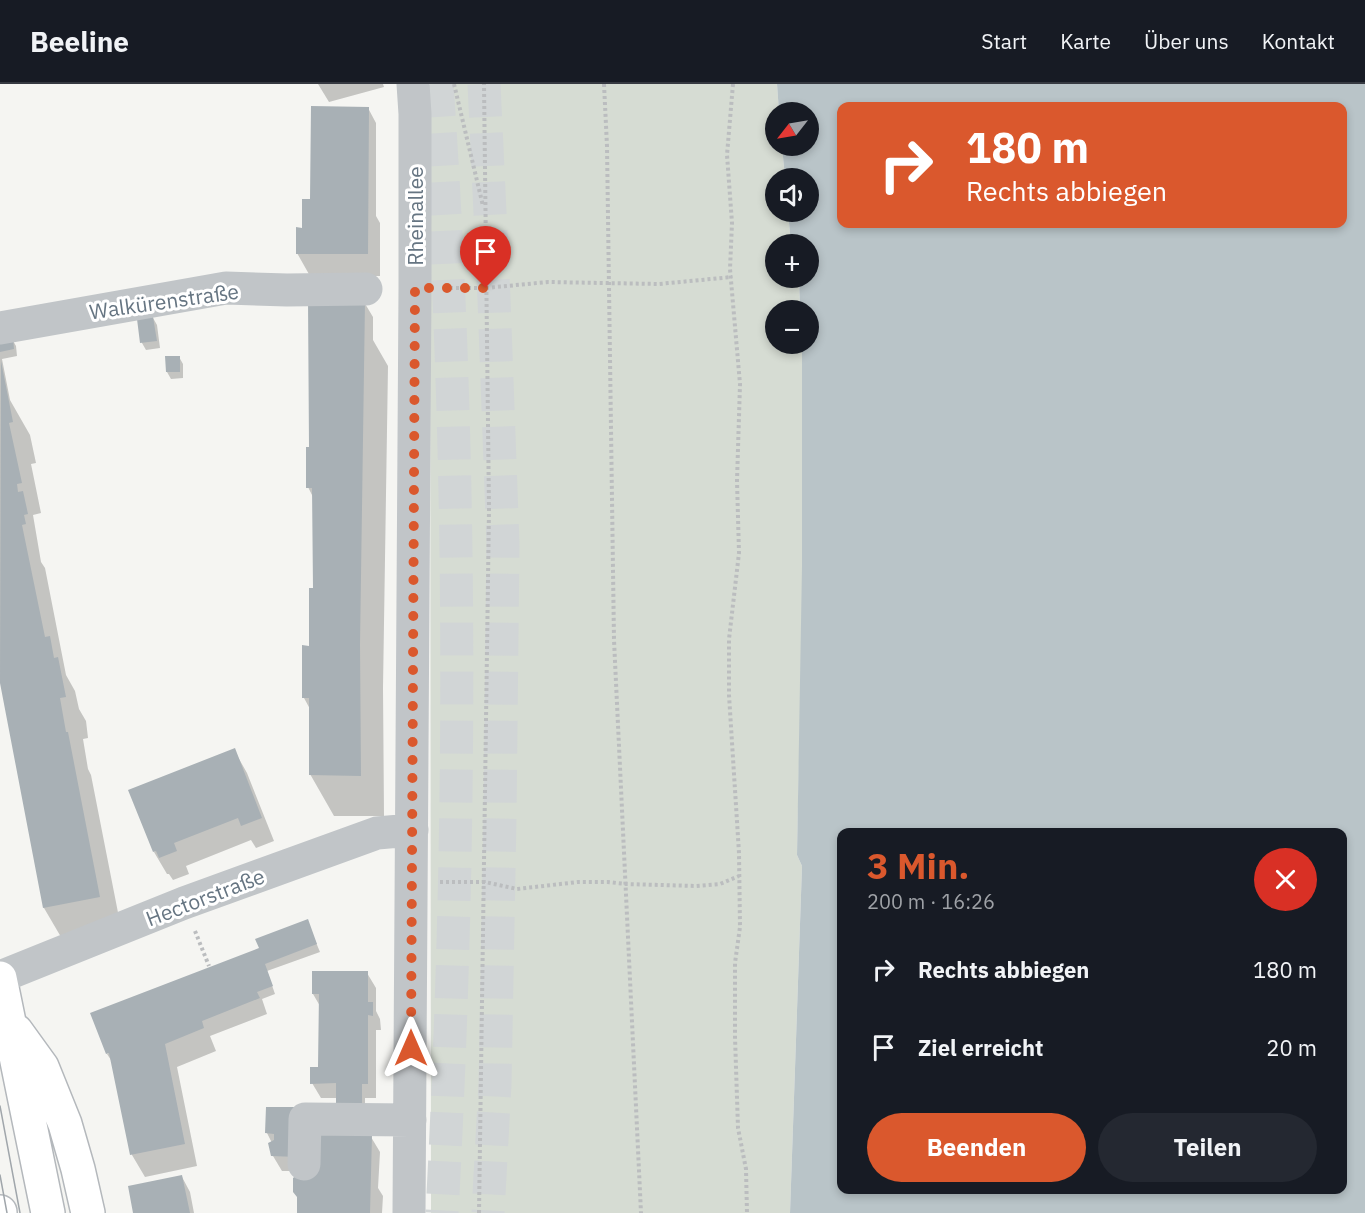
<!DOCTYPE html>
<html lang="de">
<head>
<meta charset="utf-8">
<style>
	:root { --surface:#171b24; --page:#242831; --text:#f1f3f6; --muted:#9ea1a6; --line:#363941; --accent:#da582d }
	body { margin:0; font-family:"IBM Plex Sans",sans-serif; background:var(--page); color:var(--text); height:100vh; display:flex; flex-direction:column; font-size:22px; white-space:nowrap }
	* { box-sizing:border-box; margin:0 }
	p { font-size:20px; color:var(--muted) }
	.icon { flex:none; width:33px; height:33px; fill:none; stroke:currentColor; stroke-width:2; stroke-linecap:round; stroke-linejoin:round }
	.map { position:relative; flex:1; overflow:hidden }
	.details { position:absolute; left:837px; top:744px; width:510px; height:366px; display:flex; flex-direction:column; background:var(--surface); border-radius:12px; box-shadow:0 3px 9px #0003 }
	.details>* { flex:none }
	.banner { position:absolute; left:837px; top:18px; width:510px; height:126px; border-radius:12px; box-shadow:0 3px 9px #0003; background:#da582d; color:#fff; overflow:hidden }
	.needle { width:39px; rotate:239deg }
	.controls { position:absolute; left:765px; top:18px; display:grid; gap:12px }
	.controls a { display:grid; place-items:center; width:54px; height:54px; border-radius:50%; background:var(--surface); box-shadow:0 3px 9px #0003; font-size:30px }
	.pin { position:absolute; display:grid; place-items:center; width:51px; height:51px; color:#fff; margin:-62px -26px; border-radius:50% 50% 50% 0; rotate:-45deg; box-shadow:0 0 6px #0007 }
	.pin .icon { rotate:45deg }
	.me { position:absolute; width:66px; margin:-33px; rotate:0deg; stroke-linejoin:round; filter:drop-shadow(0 0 4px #0008) }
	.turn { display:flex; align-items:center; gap:21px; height:126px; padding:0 30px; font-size:27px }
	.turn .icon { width:78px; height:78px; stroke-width:2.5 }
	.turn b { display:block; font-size:42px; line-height:51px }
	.round { display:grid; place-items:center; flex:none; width:63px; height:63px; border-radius:32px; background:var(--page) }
	.head { display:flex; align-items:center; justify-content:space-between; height:102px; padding:0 30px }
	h1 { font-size:36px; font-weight:700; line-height:45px; color:var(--accent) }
	.action { display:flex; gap:12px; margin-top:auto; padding:12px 30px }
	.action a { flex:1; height:69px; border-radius:36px; background:var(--accent); color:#fff; font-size:24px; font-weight:700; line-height:69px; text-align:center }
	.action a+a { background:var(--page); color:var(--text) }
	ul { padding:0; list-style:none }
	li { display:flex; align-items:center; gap:18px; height:78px; padding:0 30px }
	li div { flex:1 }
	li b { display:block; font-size:22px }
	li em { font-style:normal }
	header { display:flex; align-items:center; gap:36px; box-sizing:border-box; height:84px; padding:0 30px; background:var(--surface); border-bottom:2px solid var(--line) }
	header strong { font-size:28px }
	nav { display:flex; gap:33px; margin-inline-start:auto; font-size:21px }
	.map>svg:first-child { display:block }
	.green { fill:#d6dcd3 }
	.water { fill:#b9c4c8; fill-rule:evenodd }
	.shadow { fill:#0003 }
	.building { fill:#a8b0b5 }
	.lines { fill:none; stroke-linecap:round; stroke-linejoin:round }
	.highway-tunnel { stroke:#d1d5d6; stroke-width:33; stroke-dasharray:33 16; stroke-linecap:butt }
	.major-casing { stroke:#b4b8bc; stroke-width:36 }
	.path { stroke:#bbbdbf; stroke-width:4; stroke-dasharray:3 3; stroke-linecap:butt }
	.minor { stroke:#c1c5c8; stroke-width:33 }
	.major { stroke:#fff; stroke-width:33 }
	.tram { stroke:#a0a6ab; stroke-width:1.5 }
	.route { stroke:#da582d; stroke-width:10; stroke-dasharray:0 18 }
	.labels { text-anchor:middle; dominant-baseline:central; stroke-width:6; stroke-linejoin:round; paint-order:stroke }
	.street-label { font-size:21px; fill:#667582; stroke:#fff }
</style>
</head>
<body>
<header>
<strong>Beeline</strong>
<nav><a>Start</a><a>Karte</a><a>Über uns</a><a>Kontakt</a></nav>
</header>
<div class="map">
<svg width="1365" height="1129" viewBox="0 0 1365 1129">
	<rect width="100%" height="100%" fill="#f5f5f2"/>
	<path class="green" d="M430 0H777L779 28H776V62H782L785 94H776V128H788L791 160H776V194H799L800 226H776V260H802C808 430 800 601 797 771L802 782 790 1129H431Z"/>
	<path class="water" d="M777 0H1365V1129H790L802 782 797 771 802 482V260H808V226H800L799 194H808V160H791L788 128H808V94H785L782 62H808V28H779ZM842 22H1342V140H842ZM842 748H1342V1106H842Z"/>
	<path class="shadow" d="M318 0H383L384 3 329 18Z
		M368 24 376 39V132L380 139V192H310L297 169 312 116Z
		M364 218 373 233V256L388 282 383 604 384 732H334L310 690V625L304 614 311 563 314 505 313 413 308 403 310 365Z
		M153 234 157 241 160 264 146 266 142 259 138 237Z
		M12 255 16 262 17 272 2 275 10 316 30 351 36 379 31 380 41 429 33 431 41 478 45 484 66 591 75 607 79 625 86 637 88 654 83 655 88 685 91 691 123 854 68 865 44 824 0 592V257Z
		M179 273 183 280V294L171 295 167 288Z
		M234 666 247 689 274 757 256 764 251 756 186 782 189 790 173 796 169 790H167L154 768Z
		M307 837 320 868 267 887 275 910 262 915 267 930 210 952 216 967 177 983 197 1082 145 1093 132 1071 113 979 107 970 261 865Z
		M367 889 376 904V927L380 935 381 946H376V1014H365V1032L337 1014H321L312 999 319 985 320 922 313 910Z
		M268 1024 305 1088H320L371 1053 380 1068 378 1104 383 1112 382 1129H298L299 1087H282L273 1072 272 1059 267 1049Z
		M182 1093 190 1108 194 1129H135Z"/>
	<path class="building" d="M311 22 369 23 368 170H296V143L302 144V115H310Z
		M308 216 365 217 360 561 361 692 309 691V614H302V561L309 562V504H313L312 404H306V363H309Z
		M153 233 157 257 140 259 137 235Z
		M13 253 14 265 0 268V255Z
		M165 272H180V288H166Z
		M1 277 13 338 9 339 22 399 17 400 18 408 23 407 28 430 24 431 26 440 22 441 45 553 50 552 54 574 58 573 66 613 60 614 66 648H68L100 813 43 824 0 599Z
		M235 664 262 734 241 742 238 734 174 759 177 767 159 774 156 767 153 768 128 706Z
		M308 835 317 860 265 880 273 902 257 908 260 914 202 937 204 944 165 960 185 1060 130 1071 109 969 106 970 90 929 259 864 255 855Z
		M312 887H368V918H373V932L368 931V1000H362V1025L336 1024V999L310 1000V983H318L319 910H312Z
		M266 1023H295L298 1073 271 1072 268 1059 274 1056V1050L265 1049Z
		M320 1050 372 1051 370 1129H297V1113L293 1108V1094L298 1090V1086L319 1087Z
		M182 1091 190 1129H133L128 1102Z"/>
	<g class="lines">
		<path class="highway-tunnel" d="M437 0C463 376 462 753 442 1129
			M484 0 494 215 503 460 500 733 495 1000 488 1129"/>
		<g class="major-casing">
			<path id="major" d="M0 894 48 1129
				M16 947 42 983 65 1040 78 1085 88 1129
				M0 1128V1129"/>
		</g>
		<path class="path" d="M454 0 483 122
			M604 0 607 62 614 556 641 1129
			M733 0 727 71 732 139 730 185 740 300 737 397 739 469 729 555V611L739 769 740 843 735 879V953L738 1044 746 1085 747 1129
			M444 204H486L548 198 659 200 732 193
			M440 798H485L517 805 578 798H608L626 800 696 802 720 800 739 792
			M195 847 209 882
			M479 1129 489 425 484 0"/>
		<path class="minor" d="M0 244 226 204 287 206 366 205
			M0 893 184 819 377 749 412 746
			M304 1080 305 1035 410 1036
			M409 1129 415 204V30L413 0"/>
		<use href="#major" class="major"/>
		<path class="tram" d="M0 1022 20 1129
			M0 1091 7 1129"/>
	</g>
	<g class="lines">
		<path class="route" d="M411 964 415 204H486"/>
	</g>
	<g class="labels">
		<g class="street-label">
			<text transform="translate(415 132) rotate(-90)">Rheinallee</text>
			<text transform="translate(164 217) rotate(-8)">Walkürenstraße</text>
			<text transform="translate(205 813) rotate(-21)">Hectorstraße</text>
		</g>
	</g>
</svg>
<div class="controls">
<a><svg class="needle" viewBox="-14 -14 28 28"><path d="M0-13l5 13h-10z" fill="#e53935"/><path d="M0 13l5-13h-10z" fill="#9ea1a6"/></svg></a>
<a><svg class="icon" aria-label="sound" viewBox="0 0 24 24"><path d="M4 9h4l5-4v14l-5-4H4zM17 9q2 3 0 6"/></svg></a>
<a>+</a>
<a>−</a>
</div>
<div class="pin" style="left:486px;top:204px;background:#d93025"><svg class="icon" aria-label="arrive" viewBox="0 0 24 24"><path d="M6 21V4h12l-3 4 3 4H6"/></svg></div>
<svg class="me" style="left:411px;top:964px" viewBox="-20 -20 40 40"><path d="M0-17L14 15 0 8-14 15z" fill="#da582d" stroke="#fff" stroke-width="4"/></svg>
<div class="banner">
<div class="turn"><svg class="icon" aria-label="right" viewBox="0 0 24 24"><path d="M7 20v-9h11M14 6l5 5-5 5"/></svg><div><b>180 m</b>Rechts abbiegen</div></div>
</div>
<section class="details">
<div class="head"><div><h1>3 Min.</h1><p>200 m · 16:26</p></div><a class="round" style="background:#d93025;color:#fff"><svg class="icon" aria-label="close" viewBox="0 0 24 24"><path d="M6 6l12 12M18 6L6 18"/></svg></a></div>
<ul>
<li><svg class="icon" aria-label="right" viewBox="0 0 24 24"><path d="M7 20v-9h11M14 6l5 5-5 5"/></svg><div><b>Rechts abbiegen</b></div><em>180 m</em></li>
<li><svg class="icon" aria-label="arrive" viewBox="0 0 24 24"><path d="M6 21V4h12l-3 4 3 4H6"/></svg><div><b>Ziel erreicht</b></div><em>20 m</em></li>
</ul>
<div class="action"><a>Beenden</a><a>Teilen</a></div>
</section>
</div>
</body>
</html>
